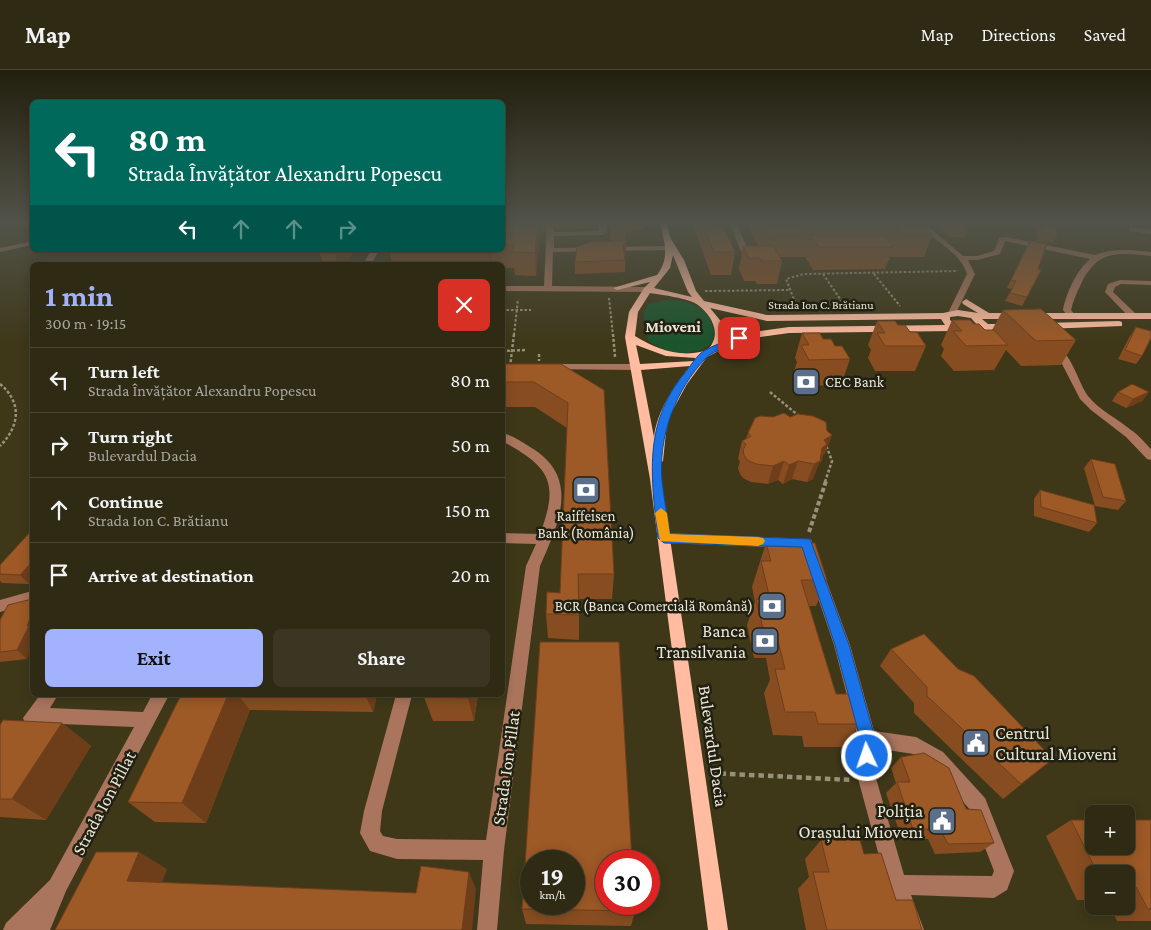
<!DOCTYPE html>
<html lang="en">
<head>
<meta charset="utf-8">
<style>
	:root { --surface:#2e2a13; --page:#3a3621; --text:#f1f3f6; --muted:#a7a7a0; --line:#494633; --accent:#a2b2fd }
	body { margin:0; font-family:"Crimson Pro",serif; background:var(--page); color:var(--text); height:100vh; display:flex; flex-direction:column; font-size:19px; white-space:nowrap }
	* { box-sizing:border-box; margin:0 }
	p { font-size:16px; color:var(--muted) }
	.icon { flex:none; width:28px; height:28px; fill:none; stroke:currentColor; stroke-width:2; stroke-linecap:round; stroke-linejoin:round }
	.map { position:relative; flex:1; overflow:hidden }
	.sheet { position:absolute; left:30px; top:192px; width:475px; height:435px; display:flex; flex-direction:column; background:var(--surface); border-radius:8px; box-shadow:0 2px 12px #0003,0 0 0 1px var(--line) }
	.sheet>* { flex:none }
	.hud { position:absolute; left:30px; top:30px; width:475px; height:152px; border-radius:8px; box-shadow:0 2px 12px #0003,0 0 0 1px var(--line); background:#00695c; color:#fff; overflow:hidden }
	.buttons { position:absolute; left:1085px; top:735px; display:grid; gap:10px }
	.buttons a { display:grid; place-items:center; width:50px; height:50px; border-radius:8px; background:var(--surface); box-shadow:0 2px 12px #0003,0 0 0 1px var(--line); font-size:25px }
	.speed { position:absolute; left:520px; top:780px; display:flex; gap:10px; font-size:25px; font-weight:700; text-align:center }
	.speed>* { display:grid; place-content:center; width:65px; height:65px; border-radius:50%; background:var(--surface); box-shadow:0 2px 12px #0003,0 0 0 1px var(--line); line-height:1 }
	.speed small { font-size:12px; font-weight:400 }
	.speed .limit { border:8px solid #d22; background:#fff; color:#111 }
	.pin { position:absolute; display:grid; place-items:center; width:42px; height:42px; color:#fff; margin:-21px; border-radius:10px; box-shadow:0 2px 8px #0006 }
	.me { position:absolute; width:55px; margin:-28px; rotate:357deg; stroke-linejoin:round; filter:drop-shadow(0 0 4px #0008) }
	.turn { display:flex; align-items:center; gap:18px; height:105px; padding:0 15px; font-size:22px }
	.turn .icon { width:65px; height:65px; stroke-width:2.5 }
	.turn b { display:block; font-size:35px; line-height:42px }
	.lanes { display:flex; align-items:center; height:48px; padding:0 15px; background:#0003; justify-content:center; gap:25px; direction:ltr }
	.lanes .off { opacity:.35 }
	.round { display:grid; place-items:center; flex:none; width:52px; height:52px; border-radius:8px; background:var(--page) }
	.head { display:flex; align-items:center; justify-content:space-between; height:85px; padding:0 15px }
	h1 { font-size:30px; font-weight:700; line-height:38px; color:var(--accent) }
	.cta { display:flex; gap:10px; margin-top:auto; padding:10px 15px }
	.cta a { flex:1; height:58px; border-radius:8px; background:var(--accent); color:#111; font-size:20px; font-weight:700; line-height:58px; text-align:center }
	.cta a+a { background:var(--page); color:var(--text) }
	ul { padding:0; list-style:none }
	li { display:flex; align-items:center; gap:15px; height:65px; padding:0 15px; border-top:1px solid var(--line) }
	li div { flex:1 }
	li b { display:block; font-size:19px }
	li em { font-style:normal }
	header { display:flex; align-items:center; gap:30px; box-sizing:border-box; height:70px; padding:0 25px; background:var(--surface); border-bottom:1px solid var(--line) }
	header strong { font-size:24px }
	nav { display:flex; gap:28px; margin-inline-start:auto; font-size:18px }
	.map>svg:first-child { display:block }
	.green { fill:#1b542d }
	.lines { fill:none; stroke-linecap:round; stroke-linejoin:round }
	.path-far3 { stroke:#969179; stroke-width:2; stroke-dasharray:2.5 2; stroke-linecap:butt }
	.path-far2 { stroke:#969179; stroke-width:2.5; stroke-dasharray:3 2; stroke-linecap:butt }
	.path-far1 { stroke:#969179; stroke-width:4; stroke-dasharray:4.5 2.5; stroke-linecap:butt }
	.path { stroke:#969179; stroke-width:4.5; stroke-dasharray:5.5 4; stroke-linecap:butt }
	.minor { fill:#aa745d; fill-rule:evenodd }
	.major { fill:#ffbca0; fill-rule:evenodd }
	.wall { fill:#874d21 }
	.shaded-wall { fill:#6e3e1b }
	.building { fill:#9d5926; stroke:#6e3e1b; fill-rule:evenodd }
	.route { fill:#1a73e8; stroke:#114b97 }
	.slow { fill:#f59e0b }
	.labels { text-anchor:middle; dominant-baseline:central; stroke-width:5; stroke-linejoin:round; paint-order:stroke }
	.far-street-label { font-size:12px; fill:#e9e6d4; stroke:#222012 }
	.poi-label { font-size:15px; fill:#e9e6d4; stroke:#222012; text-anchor:start }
	.far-district-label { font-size:16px; font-weight:bold; fill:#e9e6d4; stroke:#222012 }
	.near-poi-label { font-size:18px; fill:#e9e6d4; stroke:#222012; text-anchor:end }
	.near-street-label { font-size:18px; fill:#e9e6d4; stroke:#222012 }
</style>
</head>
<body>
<header>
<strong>Map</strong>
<nav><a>Map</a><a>Directions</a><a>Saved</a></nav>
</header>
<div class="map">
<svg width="1151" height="860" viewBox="0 0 1151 860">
	<rect width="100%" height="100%" fill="#3e3819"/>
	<path class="green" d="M666 230C686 230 704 234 712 254 714 261 715 266 712 273 694 288 667 285 649 271L644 256V241L649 234Z"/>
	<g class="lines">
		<path class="path-far3" d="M823 204 845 236
			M874 204 900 236
			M705 221 789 220
			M609 228 613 265
			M797 237 786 209 804 204 958 201
			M502 240H531
			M514 265 518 229"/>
		<path class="path-far2" d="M613 264 615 287
			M502 281 526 280
			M539 284V291
			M510 297 514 264
			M0 314C23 333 19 357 0 376
			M770 322 799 346
			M825 412 832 391 826 375"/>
		<path class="path-far1" d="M809 462 826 411"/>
		<path class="path" d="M711 703 852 710"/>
		<path class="minor" d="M547 152H554V162L598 161 599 152H607V161L603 165 554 166V178L668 176 672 178 668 180 553 182 552 216 647 217 650 218V222L502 221V216H544Z
			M729 152H736L754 193 753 195 746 193Z
			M915 152H923L963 186H977L994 181 999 168 1006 167 1095 185C1113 178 1132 180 1151 182V186C1117 183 1098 179 1081 214 1077 222 1073 231 1071 240L1076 246 1072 249 1069 248 1063 240C1066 223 1077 200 1090 189L1005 171 1000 184 977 190H968L975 204 956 243 952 246 948 243 967 204C960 181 931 169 915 152Z
			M1129 157 1151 160V164L1129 161Z
			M32 171V175L0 182V178Z
			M371 180H379L371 195H363Z
			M1120 210 1151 211V215L1121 214 1115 217 1113 222 1136 244V248H1130L1105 222 1108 214Z
			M1053 275C1072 281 1077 311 1088 326 1099 340 1118 349 1131 360 1139 365 1145 373 1151 379V390L1147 389 1126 367 1091 340 1080 329 1061 292 1048 278Z
			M547 294H635L640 297 635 300 544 299 542 297Z
			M502 363C512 365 522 372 530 377 581 407 559 453 540 496L504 780 497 860H477L483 790 397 789 370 781 360 763 364 741 396 625H412L382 741 380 761 383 766 397 769 486 770 526 496 536 474 502 473V463L540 464C560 411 549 397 502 371Z
			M664 463 811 469 850 575 874 661 916 667 943 682 985 728 1014 801 1007 820 994 828 911 825 924 860H904L887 815 857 705 858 668 834 575 801 478 664 473 659 472 657 468 659 464ZM875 678 913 684 931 694 971 741 994 801 992 806 904 805 875 705Z
			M32 521V533L0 542V530Z
			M40 625H58L50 638 143 642 152 625H169L66 821 50 860H3L6 853 50 810 134 657 37 653 31 656 25 654 23 648Z"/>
		<path class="major" d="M659 152H666L671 169 684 190 696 221 704 231 767 245 943 243 958 240 978 243 963 234 962 232 966 229 989 243H1151V249H982L988 254H1011L1016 257 1011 260H985L974 263 954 261 789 263 753 268 732 274 707 287 687 314 670 345 666 362 663 391 659 394 728 860H708L650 409 625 267 629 242 644 218 650 212 617 220 613 218 657 205C670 188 665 171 659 152ZM673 185 688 222 692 227 654 218 670 198ZM650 223C662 225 689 228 698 235 710 244 720 260 712 274 709 279 706 281 700 282 677 287 654 278 635 266L638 242ZM710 238 767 251 941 249 945 255 789 257 752 262 722 272 726 266 724 255ZM958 246 971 248 978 256C968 261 958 257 950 250V247ZM636 275 666 286 696 288 694 291 640 294ZM690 296C674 316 657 341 654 367L641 300Z
			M1119 251 1122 252V256L1044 259 1039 256 1044 253Z"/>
	</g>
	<path class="wall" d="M502 152H546L545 162 540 163 536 206 515 205 514 198H502V195H392L389 180H502Z
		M555 152H587V159L556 160Z
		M614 152H644L643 160 626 161 625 202 575 204V192L611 171V153Z
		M692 152H721L735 182 731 205H711Z
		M746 152H920L932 165 924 187H890L885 199 813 200 805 187H780L782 191 777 214H757L755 211H744L739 199 743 176H758Z
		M933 152H961L969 160 966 167H950Z
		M1036 152H1055L1057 166 1053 173 1038 171Z
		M1030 171 1027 227 1022 236 1005 231 1012 219 1007 218Z
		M355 180 345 195H323L320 183Z
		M1003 240 1076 270 1061 295 1021 296 1006 280 994 300 954 301 941 286 944 279 941 275 952 250 974 254 985 260H992Z
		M877 251 898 255 910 262 926 276 915 301H875L868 288 871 280 868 275Z
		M1136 257 1142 286 1136 294 1118 289 1130 266Z
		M802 263 823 269 835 276 850 289 841 315 802 316 794 301 797 292 795 288Z
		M502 294H561L614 504 612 529H579V570L548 568 546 544 560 523 567 358 535 337H502Z
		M1118 322H1149L1142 331 1126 338 1112 331Z
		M773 347H790L827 361 832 365 825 383 823 385 821 392 819 393 813 409 807 412 792 409 783 414 778 410 768 414 751 412 743 408 740 404 738 398 740 391 738 389 742 371 746 369 748 363Z
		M1091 389 1126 431 1118 440 1095 436 1084 398Z
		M1040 420 1097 453 1089 462 1034 446V429Z
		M32 460V510L29 514 2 513 0 511V495Z
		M766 473 827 510 816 536H809L836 624 860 654 844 677H804L802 666 773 665 764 623 770 610 766 588H754L747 555 755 532 752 517Z
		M0 550 27 589 0 592Z
		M891 579 958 599 1053 689 1003 729 914 643V633L880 596Z
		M181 625H377L373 642 250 640 206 753 155 752 128 732Z
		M425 625H478L474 651H433L424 627Z
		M62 653 91 676 46 750 0 747V655Z
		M901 687 966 739 994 773 980 782 935 784 928 769H902L886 723 896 713 891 698Z
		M1071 750H1151V851H1117L1110 836H1126V804H1094V830H1077L1046 766Z
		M821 770 864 784 896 830 922 860H806L798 819 809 807 805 789Z
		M522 839 635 841 631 856 526 854Z"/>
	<path class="shaded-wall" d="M538 152H540V163L536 206 535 183Z
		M626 173V185L622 187 623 175Z
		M337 180H355L345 195H338L335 184Z
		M489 180H490L492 195H491Z
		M1149 322 1142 331 1126 338 1133 329Z
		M832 365 825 383 823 385 821 392 819 393 813 409 807 412 814 394 824 370Z
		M784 391 778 410 768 414 773 396Z
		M798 391 792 409 783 414 789 395Z
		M32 492V510L29 514 20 505Z
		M32 544V577L27 589 17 580Z
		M228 625H238L250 640 206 753 182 733Z
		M365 625H377L373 642Z
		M468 625H478L474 651 468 628Z
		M62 653 91 676 46 750 12 729Z
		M139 782 167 799 157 827 127 811Z
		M469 802 476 819 472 860H462Z"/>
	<path class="building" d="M502 152H538L535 183 513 182 514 175H502Z
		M614 152H627V153H611Z
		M702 152H721L735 182H714Z
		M762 152H794L803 165H883L893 177H819L810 165H770Z
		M805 152H882L887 158 809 157Z
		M897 152H920L932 165H896L900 162 899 155Z
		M943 152H961L969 160 952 161Z
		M1041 152H1055L1057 166 1042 163Z
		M626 171V173L623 175 625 190 575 192 577 177 591 172Z
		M1030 171 1047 174 1038 199 1041 200 1027 227 1010 223 1016 211 1011 210Z
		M743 176H773L782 191H761L760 188H749Z
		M322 180H337L335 184 320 183Z
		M1041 239 1076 270 1036 271 1003 240Z
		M952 250H970L974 254H979L985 260H994L1008 275 966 276 953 261H962Z
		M877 251H895L898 255H905L910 262H917L926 276H885L877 263H885Z
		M1136 257 1151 261V268L1142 286 1125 280Z
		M802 263H820L823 269H831L835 276H842L850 289 809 290 801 275H809Z
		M502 294H561L604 320 614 504H578L579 545 546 544 547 522 560 523 568 333 534 312H502Z
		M1132 314 1149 322 1133 329 1118 322Z
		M784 343 790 347 798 344 813 346 826 352 827 361 832 365 824 370 827 374 822 378 820 391 814 394 798 391 789 395 784 391 773 396 756 394 747 390 744 385 743 380 746 374 742 371 751 366 748 363 755 348 760 346 773 347Z
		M1091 389 1115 394 1126 431 1103 427Z
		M1040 420 1094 435 1097 453 1041 437Z
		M32 460V492L20 505 0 504V495Z
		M766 473H815L827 510H801L836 624H850L860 654H818L815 642H785L775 599H785L776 563H764L756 529H770L761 491H771Z
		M32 529V544L27 556H29L17 580 0 582V550L8 535Z
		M924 564 958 599 974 606 1053 689 1021 714 927 626V617L891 579Z
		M540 572H619L632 791H606V834H634L635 841 522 839ZM531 791H574V834H531Z
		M181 625H228L182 733 128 732Z
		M425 625H468V628L424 627Z
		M3 650 62 653 12 729H0V655Z
		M924 683 949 698 966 739 981 740 994 773 948 774 940 759H913L897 712H910L901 687Z
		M1071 750H1094V776H1126V750H1151V839H1148L1136 817H1126V804H1098Z
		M821 770H860L864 784 881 783 896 830H913L922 860H827L813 802H829Z
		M96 782H139L127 811 416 823 421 796 469 802 462 860H55Z"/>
	<linearGradient id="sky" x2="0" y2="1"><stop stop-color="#221f0e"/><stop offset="0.56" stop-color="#525349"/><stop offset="1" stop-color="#525349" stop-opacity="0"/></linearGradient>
	<rect width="1151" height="273" fill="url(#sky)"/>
	<path class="route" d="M736 267 743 268C733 278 716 278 706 288 675 320 658 367 662 411 664 428 667 446 670 464L810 469 849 575 875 668V686L873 692 867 694 861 692 859 686 860 668 835 575 802 477 664 473 658 468C651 408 643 354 684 304 690 297 695 288 701 283 710 276 725 272 736 267Z"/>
	<path class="slow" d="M661 438 667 443 670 464 758 467 763 468 765 471 763 474 758 476 660 471 655 443Z"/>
	<defs>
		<g id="bank-square" transform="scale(1.4375)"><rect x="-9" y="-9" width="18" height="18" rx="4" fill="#5c6f8a" stroke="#222012"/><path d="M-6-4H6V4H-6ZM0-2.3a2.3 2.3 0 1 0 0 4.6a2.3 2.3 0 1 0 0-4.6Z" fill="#fff"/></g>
		<g id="civic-square" transform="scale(1.4375)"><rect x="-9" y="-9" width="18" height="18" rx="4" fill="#5c6f8a" stroke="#222012"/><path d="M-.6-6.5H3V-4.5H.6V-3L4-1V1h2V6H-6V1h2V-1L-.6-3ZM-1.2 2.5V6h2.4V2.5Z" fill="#fff"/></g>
	</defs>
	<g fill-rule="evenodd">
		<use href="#bank-square" x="806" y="312"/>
		<use href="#bank-square" x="586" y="420"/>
		<use href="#bank-square" x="772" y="536"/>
		<use href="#bank-square" x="765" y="571"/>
		<use href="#civic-square" x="976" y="673"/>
		<use href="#civic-square" x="942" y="751"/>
	</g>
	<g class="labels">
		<g class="far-street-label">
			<text x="821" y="235">Strada Ion C. Brătianu</text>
		</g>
		<g class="poi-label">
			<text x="825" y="312">CEC Bank</text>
			<text x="586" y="446" text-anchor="middle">Raiffeisen<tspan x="586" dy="17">Bank (România)</tspan></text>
			<text x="753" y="536" text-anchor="end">BCR (Banca Comercială Română)</text>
		</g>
		<g class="far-district-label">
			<text x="673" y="256">Mioveni</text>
		</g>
		<g class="near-poi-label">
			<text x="746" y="561">Banca<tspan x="746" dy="21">Transilvania</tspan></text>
			<text x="995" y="663" text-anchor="start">Centrul<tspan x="995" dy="21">Cultural Mioveni</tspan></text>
			<text x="923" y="741">Poliția<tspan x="923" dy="21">Orașului Mioveni</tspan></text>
		</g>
		<g class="near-street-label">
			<text transform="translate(713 676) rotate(82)">Bulevardul Dacia</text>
			<text transform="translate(506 698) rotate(-82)">Strada Ion Pillat</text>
			<text transform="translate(104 733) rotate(-62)">Strada Ion Pillat</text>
		</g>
	</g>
</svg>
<div class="buttons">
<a>+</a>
<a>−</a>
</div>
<div class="speed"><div>19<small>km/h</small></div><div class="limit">30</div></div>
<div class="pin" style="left:739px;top:268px;background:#d93025"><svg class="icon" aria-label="arrive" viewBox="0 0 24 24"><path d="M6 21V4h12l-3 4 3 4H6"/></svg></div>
<svg class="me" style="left:867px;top:686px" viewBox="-20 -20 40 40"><circle r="17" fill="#1a73e8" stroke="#fff" stroke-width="3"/><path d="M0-11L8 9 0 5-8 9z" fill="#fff"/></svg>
<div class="hud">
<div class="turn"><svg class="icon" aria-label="left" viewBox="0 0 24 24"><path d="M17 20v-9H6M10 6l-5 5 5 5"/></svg><div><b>80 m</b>Strada Învățător Alexandru Popescu</div></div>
<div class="lanes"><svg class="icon" aria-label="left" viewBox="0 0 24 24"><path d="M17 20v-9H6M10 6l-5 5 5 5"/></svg><svg class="icon off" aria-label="ahead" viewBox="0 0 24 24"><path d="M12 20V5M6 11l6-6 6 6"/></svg><svg class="icon off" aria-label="ahead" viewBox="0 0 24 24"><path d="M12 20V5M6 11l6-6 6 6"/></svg><svg class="icon off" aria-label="right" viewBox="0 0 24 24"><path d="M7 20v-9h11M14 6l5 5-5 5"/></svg></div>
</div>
<section class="sheet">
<div class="head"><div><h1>1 min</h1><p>300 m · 19:15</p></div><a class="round" style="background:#d93025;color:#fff"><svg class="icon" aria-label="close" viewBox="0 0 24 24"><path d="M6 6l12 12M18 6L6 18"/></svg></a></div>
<ul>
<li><svg class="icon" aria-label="left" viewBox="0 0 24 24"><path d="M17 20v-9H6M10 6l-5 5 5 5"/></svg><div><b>Turn left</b><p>Strada Învățător Alexandru Popescu</p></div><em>80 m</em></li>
<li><svg class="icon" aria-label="right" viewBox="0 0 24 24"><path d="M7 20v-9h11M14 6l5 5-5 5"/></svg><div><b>Turn right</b><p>Bulevardul Dacia</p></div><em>50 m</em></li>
<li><svg class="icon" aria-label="ahead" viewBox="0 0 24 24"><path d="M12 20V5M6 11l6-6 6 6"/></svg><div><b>Continue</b><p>Strada Ion C. Brătianu</p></div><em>150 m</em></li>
<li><svg class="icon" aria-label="arrive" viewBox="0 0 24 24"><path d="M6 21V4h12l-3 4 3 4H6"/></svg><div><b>Arrive at destination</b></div><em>20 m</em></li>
</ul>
<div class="cta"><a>Exit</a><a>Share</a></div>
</section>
</div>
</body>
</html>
